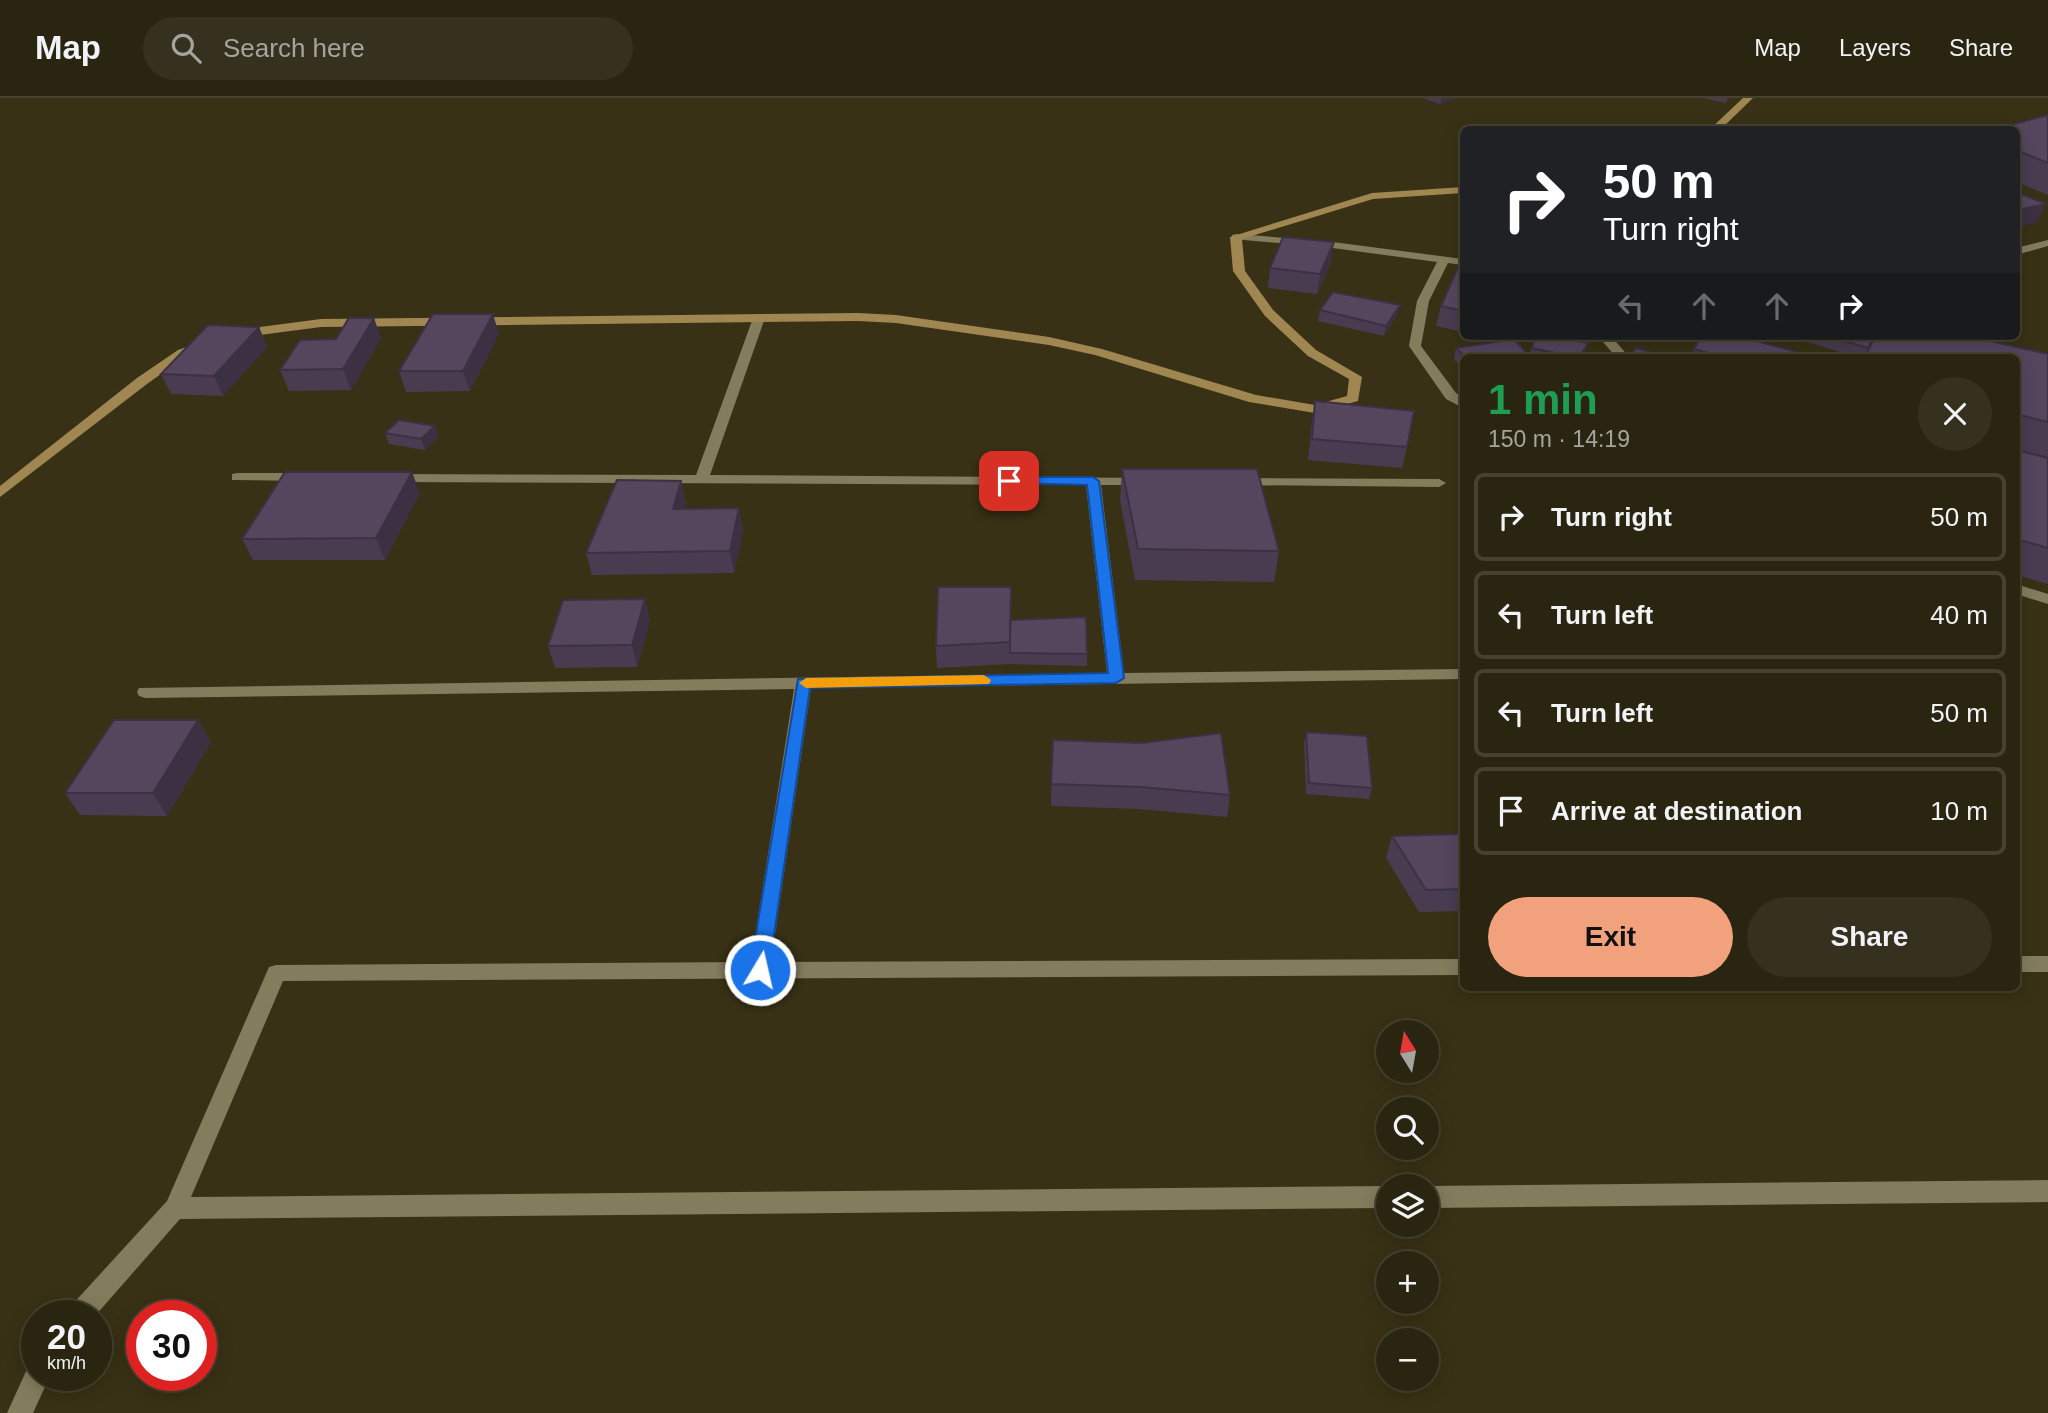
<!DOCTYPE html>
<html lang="en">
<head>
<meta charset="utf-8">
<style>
	:root { --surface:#2a2510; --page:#36311e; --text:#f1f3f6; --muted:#a5a59f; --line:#464230; --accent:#f1a17c }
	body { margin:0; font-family:Helvetica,sans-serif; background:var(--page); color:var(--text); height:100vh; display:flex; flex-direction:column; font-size:26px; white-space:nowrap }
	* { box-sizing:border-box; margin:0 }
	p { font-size:23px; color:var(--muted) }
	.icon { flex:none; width:38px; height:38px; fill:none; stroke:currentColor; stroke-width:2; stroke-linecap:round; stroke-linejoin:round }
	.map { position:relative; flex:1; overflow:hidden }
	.drawer { position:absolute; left:1460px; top:256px; width:560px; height:637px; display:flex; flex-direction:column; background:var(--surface); border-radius:10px; box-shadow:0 4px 18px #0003,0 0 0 2px var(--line) }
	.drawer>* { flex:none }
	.hud { position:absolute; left:1460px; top:28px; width:560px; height:214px; border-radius:10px; box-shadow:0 4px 18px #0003,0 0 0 2px var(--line); background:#202124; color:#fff; overflow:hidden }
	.needle { width:46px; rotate:349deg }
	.buttons { position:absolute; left:1376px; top:922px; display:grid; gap:14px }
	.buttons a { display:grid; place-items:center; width:63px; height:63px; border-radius:50%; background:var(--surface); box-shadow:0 4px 18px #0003,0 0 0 2px var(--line); font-size:35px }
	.speed { position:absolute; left:21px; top:1202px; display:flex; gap:14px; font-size:35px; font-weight:700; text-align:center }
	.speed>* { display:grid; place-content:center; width:91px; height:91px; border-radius:50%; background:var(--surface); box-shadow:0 4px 18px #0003,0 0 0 2px var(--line); line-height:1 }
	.speed small { font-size:18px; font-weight:400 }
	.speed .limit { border:10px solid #d22; background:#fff; color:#111 }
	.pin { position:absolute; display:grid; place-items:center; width:60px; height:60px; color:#fff; margin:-30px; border-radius:14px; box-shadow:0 4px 10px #0006 }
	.me { position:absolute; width:77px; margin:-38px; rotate:9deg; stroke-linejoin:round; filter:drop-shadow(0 0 5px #0008) }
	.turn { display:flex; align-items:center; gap:24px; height:147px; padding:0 28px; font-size:32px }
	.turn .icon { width:91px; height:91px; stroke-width:2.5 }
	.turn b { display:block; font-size:49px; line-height:60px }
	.lanes { display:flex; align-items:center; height:66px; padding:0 28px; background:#0003; justify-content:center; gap:35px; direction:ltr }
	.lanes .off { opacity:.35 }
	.round { display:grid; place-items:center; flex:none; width:74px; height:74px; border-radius:37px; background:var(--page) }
	.head { display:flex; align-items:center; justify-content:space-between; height:119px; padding:0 28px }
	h1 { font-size:42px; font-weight:600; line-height:52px; color:#1e9e55 }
	.action { display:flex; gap:14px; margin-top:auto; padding:14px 28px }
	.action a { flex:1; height:80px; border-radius:42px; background:var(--accent); color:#111; font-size:28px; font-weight:600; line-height:80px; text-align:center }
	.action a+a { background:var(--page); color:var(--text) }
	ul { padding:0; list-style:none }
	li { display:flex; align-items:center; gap:21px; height:88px; margin:0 14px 10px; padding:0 14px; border:4px solid var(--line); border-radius:10px }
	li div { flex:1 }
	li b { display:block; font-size:26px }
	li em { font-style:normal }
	header { display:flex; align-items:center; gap:42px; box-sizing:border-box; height:98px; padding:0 35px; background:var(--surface); border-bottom:2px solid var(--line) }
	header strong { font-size:33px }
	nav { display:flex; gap:38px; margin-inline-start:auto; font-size:24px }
	.search { width:490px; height:63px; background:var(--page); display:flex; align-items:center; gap:18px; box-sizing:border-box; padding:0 24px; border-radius:38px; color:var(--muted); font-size:26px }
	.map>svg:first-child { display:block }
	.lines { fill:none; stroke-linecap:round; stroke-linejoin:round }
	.street { fill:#837c5d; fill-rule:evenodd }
	.secondary { fill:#a08751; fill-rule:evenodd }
	.wall { fill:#493c51 }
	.shaded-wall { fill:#3c3142 }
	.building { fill:#55465e; stroke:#3c3142; stroke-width:2 }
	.route { fill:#1a73e8; stroke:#114b97; stroke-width:2 }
	.slow { fill:#f59e0b }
</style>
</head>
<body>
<header>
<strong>Map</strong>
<div class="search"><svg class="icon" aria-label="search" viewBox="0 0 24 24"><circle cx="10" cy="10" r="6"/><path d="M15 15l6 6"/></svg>Search here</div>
<nav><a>Map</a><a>Layers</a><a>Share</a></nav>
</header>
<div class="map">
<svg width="2048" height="1315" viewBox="0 0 2048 1315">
	<rect width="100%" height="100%" fill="#383115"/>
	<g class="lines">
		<path class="street" d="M1236 136 1325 143 1463 161V167L1448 165 1429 203 1421 248 1456 295 1463 300V310L1446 301 1409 248 1417 203 1437 164 1325 149 1232 141V137Z
			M2048 142V148L2016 157V150Z
			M759 216 765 220 710 377 1149 380V386L1144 387H1101L1124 575 1463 571V581L811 590 771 864 1463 861V877L283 883 191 1099 1388 1088V1110L180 1121 95 1218H67L70 1209 167 1103 269 869 276 867 751 864 794 591 145 600 139 598 137 594 139 590 1107 575 1086 387 391 384 384 380 391 376 696 377 753 220Z
			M1598 238H1611L1629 259H1616Z
			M237 375H304L311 379 304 383 232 382V376Z
			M1238 380 1439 381 1446 385 1439 389 1233 387V381Z
			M2016 486 2048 496V506L2016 496Z
			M2016 858H2048V874H2016Z
			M2048 1082V1104L1426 1110V1088Z
			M37 1266V1278H50L33 1315H7L28 1269Z"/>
		<path class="secondary" d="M1743 0H1753L1720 32H1709Z
			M1463 89V95L1373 101 1242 141 1245 173 1273 212 1316 252 1362 279 1358 303 1315 315 1249 304 1095 257 1049 247 896 225 858 223 321 229 236 240 230 236 236 232 321 221 858 215 896 217 1049 239 1102 251 1256 297 1315 307 1347 298 1349 281 1308 258 1265 218 1233 173 1230 139 1372 95Z
			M200 244 206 248 204 251 186 258 147 286 0 399V388L137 280 178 252Z"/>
	</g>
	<path class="wall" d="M1423 0H1456L1440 6Z
		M1703 0H1728L1726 5Z
		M2048 17V97L2016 84V32Z
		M1463 158V234L1436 228 1441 208Z
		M1331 164 1317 196 1268 190 1270 170Z
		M1400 207 1397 217 1384 238 1318 223 1320 212Z
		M259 229 267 249 223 298 171 296 161 276Z
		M499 236 470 293 406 294 399 273Z
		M1484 238H1513L1511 242 1529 258 1535 238 1585 255 1583 259H1463V271L1454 261 1456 250 1506 243Z
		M1698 238H1738L1816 259H1691L1700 238Z
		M1798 238H1968L2048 256V359L2016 351V259H1857L1797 241Z
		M381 240 351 292 289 293 280 272Z
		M1315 303 1407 349 1402 370 1308 362 1312 324Z
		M385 335 439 339 425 352 389 346Z
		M2016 352 2048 360V486L2016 477Z
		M1122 371 1279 453 1274 484 1135 482 1120 402Z
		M681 383 686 404 684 410H739L743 432 734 475 592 477 586 455Z
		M420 395 385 462H253L242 441Z
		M645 501 650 523 637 569 555 570 548 548Z
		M1011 522 1087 556V568L1010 566 937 570 936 548Z
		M198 622 211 644 167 718 80 717 65 695Z
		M1306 634 1372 690 1369 701 1306 696 1304 645Z
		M1053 642 1230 697 1227 719 1139 711 1051 708Z
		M1392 738 1463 740V813L1419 814 1386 760Z"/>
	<path class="shaded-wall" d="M1442 0H1456L1440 6Z
		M2046 106 2036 125 2016 129V112Z
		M1334 144 1331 164 1317 196 1320 176Z
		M1400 207 1397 217 1384 238 1386 228Z
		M493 216 499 236 470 293 463 273Z
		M374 220 381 240 351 292 343 271Z
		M259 229 267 249 223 298 214 278Z
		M1588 245 1583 259H1580Z
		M435 328 439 339 425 352 421 341Z
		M412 374 420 395 385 462 376 440Z
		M681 383 686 404 677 432 673 411Z
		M739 410 743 432 734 475 730 453Z
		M645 501 650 523 637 569 632 547Z
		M198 622 211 644 167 718 153 695Z"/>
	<path class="building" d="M2048 17V65L2016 52V32H1992Z
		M2016 94 2046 106 2016 112Z
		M1283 139 1334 144 1320 176 1270 170Z
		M1463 158V213L1441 208Z
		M1333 194 1400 207 1386 228 1320 212Z
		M433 216H493L463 273H399Z
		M349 220H374L343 271 280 272 300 242 336 241Z
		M208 227 259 229 214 278 161 276Z
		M1535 238H1554L1588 245 1580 259H1574L1532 250Z
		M1701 238H1738L1816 259H1723L1694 251Z
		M1826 238H1872L1869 250Z
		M1875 238H1968L2048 256V324L2016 316V259H1865Z
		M1514 241 1530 259H1465L1456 250Z
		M1636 250 1669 259H1629Z
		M1315 303 1414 313 1407 349 1312 341Z
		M399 322 435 328 421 341 385 335Z
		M2016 352 2048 360V450L2016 441Z
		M1122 371H1257L1279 453 1138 451Z
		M285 374H412L376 440 242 441Z
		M617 382 681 383 673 411 739 410 730 453 586 455Z
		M938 489H1011L1010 544 936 548Z
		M645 501 632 547 548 548 563 502Z
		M1086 519 1087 556 1010 555V522Z
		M114 622H198L153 695H65Z
		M1306 634 1367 638 1372 690 1309 685Z
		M1221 635 1230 697 1141 689 1051 686 1053 642 1141 645Z
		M1460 736 1463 740V791L1426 792 1392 738Z"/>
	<path class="route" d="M1009 379H1093L1099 383 1124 580 1116 585 810 590 769 872 766 877 760 879 753 877 750 872 798 581 1108 575 1087 387 1005 385 1003 383Z"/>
	<path class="slow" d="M984 577 991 582 989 586 806 590 799 585 806 580Z"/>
</svg>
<div class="buttons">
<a><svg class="needle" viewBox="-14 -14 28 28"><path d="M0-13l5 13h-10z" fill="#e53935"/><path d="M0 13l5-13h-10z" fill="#a5a59f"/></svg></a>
<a><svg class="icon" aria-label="search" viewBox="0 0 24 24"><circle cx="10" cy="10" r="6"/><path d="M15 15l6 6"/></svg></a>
<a><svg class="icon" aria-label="layers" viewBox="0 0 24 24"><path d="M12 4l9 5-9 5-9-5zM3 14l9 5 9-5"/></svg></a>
<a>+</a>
<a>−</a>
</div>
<div class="speed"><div>20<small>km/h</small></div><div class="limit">30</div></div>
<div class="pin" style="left:1009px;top:383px;background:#d93025"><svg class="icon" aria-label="arrive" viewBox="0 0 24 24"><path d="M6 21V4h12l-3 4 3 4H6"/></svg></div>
<svg class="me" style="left:760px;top:872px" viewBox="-20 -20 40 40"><circle r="17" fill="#1a73e8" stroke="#fff" stroke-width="3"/><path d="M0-11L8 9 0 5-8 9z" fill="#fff"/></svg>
<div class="hud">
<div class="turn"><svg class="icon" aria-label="right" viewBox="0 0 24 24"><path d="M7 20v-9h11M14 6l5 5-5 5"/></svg><div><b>50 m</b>Turn right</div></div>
<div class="lanes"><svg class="icon off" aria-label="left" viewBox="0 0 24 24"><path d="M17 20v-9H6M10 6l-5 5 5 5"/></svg><svg class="icon off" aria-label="ahead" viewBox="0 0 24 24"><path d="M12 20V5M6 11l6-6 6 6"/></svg><svg class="icon off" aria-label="ahead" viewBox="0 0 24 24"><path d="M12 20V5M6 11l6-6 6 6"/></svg><svg class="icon" aria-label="right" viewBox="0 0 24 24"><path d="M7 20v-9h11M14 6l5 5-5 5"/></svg></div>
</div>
<section class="drawer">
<div class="head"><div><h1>1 min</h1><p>150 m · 14:19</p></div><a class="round"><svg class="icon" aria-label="close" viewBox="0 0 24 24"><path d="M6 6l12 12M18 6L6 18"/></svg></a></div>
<ul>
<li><svg class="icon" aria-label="right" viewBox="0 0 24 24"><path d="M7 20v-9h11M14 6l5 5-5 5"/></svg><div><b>Turn right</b></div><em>50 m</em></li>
<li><svg class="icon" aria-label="left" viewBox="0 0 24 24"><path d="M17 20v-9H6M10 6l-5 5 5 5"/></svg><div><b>Turn left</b></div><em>40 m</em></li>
<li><svg class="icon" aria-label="left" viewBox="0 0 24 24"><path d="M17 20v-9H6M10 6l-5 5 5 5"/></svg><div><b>Turn left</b></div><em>50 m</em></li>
<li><svg class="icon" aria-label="arrive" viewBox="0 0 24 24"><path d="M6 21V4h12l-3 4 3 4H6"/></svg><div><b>Arrive at destination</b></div><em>10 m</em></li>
</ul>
<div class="action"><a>Exit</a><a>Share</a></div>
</section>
</div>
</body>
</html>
